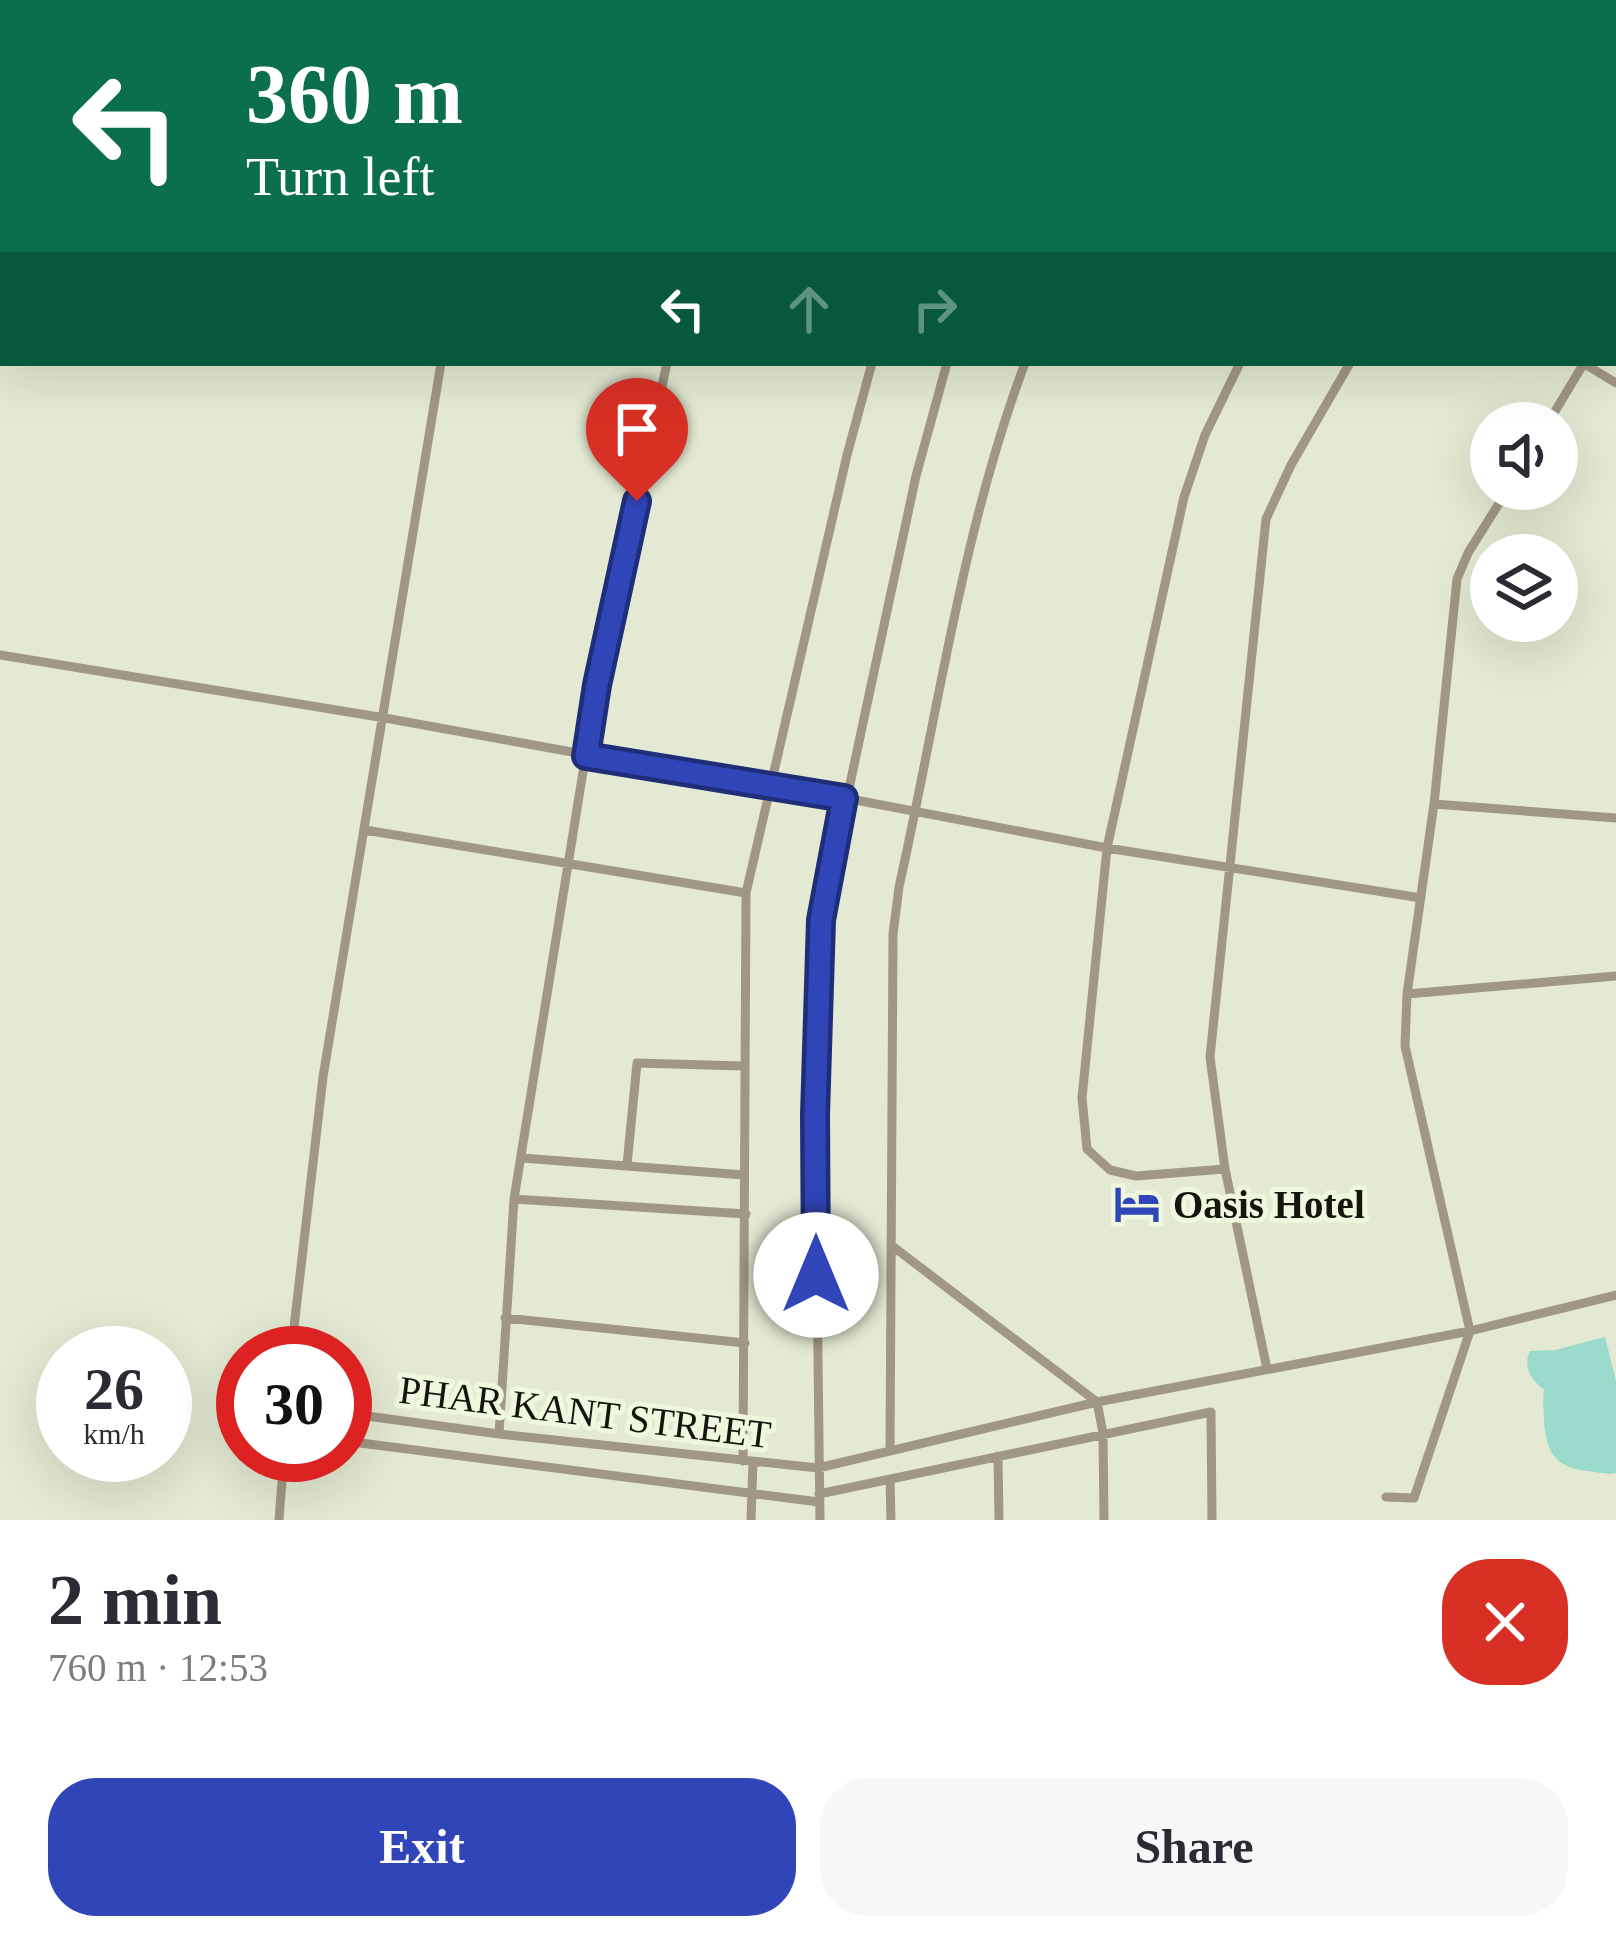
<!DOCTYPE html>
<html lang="en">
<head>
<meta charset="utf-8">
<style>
	:root { --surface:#fff; --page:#f7f7f7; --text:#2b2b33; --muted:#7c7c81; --accent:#3046b8 }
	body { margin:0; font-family:Georgia,serif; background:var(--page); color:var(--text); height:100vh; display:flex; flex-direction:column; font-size:45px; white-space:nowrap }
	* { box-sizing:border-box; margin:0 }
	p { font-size:39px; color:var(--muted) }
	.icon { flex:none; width:66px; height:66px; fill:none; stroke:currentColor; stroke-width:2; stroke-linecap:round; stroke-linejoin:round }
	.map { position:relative; height:1520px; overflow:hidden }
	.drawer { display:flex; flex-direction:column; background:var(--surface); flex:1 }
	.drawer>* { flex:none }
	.top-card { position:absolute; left:0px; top:0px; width:1617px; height:366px; box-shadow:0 12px 48px #0002; background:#0b6e4f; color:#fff; overflow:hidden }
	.buttons { position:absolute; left:1470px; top:402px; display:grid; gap:24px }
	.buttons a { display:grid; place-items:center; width:108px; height:108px; border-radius:50%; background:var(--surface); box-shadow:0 12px 48px #0002; font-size:60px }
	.speed { position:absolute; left:36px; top:1326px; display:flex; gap:24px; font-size:60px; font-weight:700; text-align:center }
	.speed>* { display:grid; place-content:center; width:156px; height:156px; border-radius:50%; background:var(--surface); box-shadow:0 12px 48px #0002; line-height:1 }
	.speed small { font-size:30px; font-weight:400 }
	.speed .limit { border:18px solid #d22; background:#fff; color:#111 }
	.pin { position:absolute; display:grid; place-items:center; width:102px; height:102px; color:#fff; margin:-123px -51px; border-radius:50% 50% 50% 0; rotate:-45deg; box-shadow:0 0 12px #0007 }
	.pin .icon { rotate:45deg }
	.me { position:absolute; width:132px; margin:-66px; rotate:0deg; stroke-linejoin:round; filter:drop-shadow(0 0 9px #0008) }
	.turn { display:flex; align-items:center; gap:42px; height:252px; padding:0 48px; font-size:54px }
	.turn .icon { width:156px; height:156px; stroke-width:2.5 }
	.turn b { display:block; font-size:84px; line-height:102px }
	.lanes { display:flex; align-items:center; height:114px; padding:0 48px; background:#0003; justify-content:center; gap:60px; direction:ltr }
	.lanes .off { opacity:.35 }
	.round { display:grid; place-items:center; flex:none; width:126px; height:126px; border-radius:48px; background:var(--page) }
	.head { display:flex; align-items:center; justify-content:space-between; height:204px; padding:0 48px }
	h1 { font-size:72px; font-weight:600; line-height:90px }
	.cta { display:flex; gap:24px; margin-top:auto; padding:24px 48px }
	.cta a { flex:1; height:138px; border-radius:48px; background:var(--accent); color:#fff; font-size:48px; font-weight:600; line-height:138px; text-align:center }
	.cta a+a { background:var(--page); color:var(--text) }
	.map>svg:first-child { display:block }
	.water { fill:#9bdbcd }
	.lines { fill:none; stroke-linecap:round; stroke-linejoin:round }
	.minor { stroke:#a09884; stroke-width:9 }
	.tertiary { stroke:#a09884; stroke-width:12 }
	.secondary { stroke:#7e7355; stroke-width:14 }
	.route-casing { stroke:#1f2e78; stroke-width:30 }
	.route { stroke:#3046b8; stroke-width:21 }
	.labels { text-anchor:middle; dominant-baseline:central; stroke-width:10; stroke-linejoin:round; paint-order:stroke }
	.poi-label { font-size:39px; font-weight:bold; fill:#14160e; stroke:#f0f7df; text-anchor:start }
	.street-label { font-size:39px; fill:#14160e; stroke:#f0f7df }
</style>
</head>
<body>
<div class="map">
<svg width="1616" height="1520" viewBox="0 0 1616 1520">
	<rect width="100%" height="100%" fill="#e3e9d2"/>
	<path class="water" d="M1605 1337 1616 1381V1473L1611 1474C1568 1469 1547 1469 1544 1420 1544 1409 1542 1401 1544 1390 1532 1380 1522 1368 1530 1351L1555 1350Z"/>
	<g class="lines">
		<path class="minor" d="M345 0 347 3
			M954 0 959 3
			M1282 0 1287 3
			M1495 0 1500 3
			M799 3 801 0
			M1076 3 1077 0
			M1542 3 1544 0
			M1614 70 1616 72
			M0 135 3 137
			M1614 194 1616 195
			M1583 363 1616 383
			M1548 423 1584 363
			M0 655 385 718 770 788 845 798 1107 848 1421 898
			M1434 804 1616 818
			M365 830 746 893
			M1407 994 1616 976
			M522 1158 744 1175
			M627 1165 637 1063 743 1066
			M1225 1169 1136 1176 1110 1170 1087 1149 1082 1098 1107 848 1184 497 1205 435 1240 363
			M514 1199 746 1214
			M891 1245 1097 1402 1103 1433 1104 1520
			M505 1318 745 1343
			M291 1353 323 1077 441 363
			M1267 1369 1225 1169 1210 1057 1266 519 1291 465 1350 363
			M345 1413 499 1434 818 1468 1097 1402 1470 1331 1616 1295
			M499 1434 514 1199 597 685 667 363
			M345 1441 819 1502
			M890 1450 893 934 899 887C938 713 962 531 1025 363
			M998 1456 999 1520
			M743 1461 746 893 847 455 872 363
			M890 1480 891 1520
			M819 1494 1211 1412 1212 1520
			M1386 1497 1414 1498 1470 1331 1405 1046 1407 994 1434 804 1457 579 1468 553 1508 489
			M279 1520 284 1455
			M751 1520 753 1462
			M820 1520 815 1115 821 919 916 476 947 363"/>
		<path class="tertiary" d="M177 3 181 0
			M0 149 3 145"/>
		<path class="secondary" d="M1097 0 1102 3
			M1139 0 1144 3
			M1614 276 1616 277
			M1614 301 1616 302"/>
	</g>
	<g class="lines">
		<g class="route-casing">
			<path id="route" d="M637 501 597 685 586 756 844 798 821 920 815 1115 816 1275"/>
		</g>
		<use href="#route" class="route"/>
	</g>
	<defs>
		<g id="hotel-bare" transform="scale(3.6)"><path d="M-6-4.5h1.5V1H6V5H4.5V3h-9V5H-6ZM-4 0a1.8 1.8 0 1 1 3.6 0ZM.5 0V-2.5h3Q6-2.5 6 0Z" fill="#3046b8" stroke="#f0f7df" stroke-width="2.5" paint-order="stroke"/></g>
	</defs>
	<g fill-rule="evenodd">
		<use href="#hotel-bare" x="1137" y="1204"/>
	</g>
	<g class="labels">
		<g class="poi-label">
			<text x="1173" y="1204">Oasis Hotel</text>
		</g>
		<g class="street-label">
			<text transform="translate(585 1412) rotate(7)">PHAR KANT STREET</text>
		</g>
	</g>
</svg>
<div class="buttons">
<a><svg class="icon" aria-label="sound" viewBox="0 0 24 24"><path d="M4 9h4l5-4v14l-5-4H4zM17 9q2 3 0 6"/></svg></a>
<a><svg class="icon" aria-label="layers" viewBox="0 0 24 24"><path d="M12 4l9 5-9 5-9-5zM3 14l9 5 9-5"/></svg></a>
</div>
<div class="speed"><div>26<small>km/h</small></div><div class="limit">30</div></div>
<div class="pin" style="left:637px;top:501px;background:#d93025"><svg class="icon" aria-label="arrive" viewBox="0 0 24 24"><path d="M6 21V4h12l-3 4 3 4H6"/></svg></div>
<svg class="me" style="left:816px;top:1275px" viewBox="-20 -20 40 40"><circle r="19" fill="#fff"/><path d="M0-13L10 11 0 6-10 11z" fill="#3046b8"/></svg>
<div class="top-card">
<div class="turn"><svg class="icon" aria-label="left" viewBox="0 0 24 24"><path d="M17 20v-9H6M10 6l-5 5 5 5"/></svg><div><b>360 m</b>Turn left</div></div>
<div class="lanes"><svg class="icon" aria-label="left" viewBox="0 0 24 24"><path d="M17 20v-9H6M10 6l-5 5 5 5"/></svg><svg class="icon off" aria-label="ahead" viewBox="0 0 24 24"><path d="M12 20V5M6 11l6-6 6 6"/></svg><svg class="icon off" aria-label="right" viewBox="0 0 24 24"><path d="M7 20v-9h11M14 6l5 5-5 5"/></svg></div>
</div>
</div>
<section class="drawer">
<div class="head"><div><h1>2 min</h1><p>760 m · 12:53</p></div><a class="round" style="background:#d93025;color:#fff"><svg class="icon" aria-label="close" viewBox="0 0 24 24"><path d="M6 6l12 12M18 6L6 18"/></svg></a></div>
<div class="cta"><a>Exit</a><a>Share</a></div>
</section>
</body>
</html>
